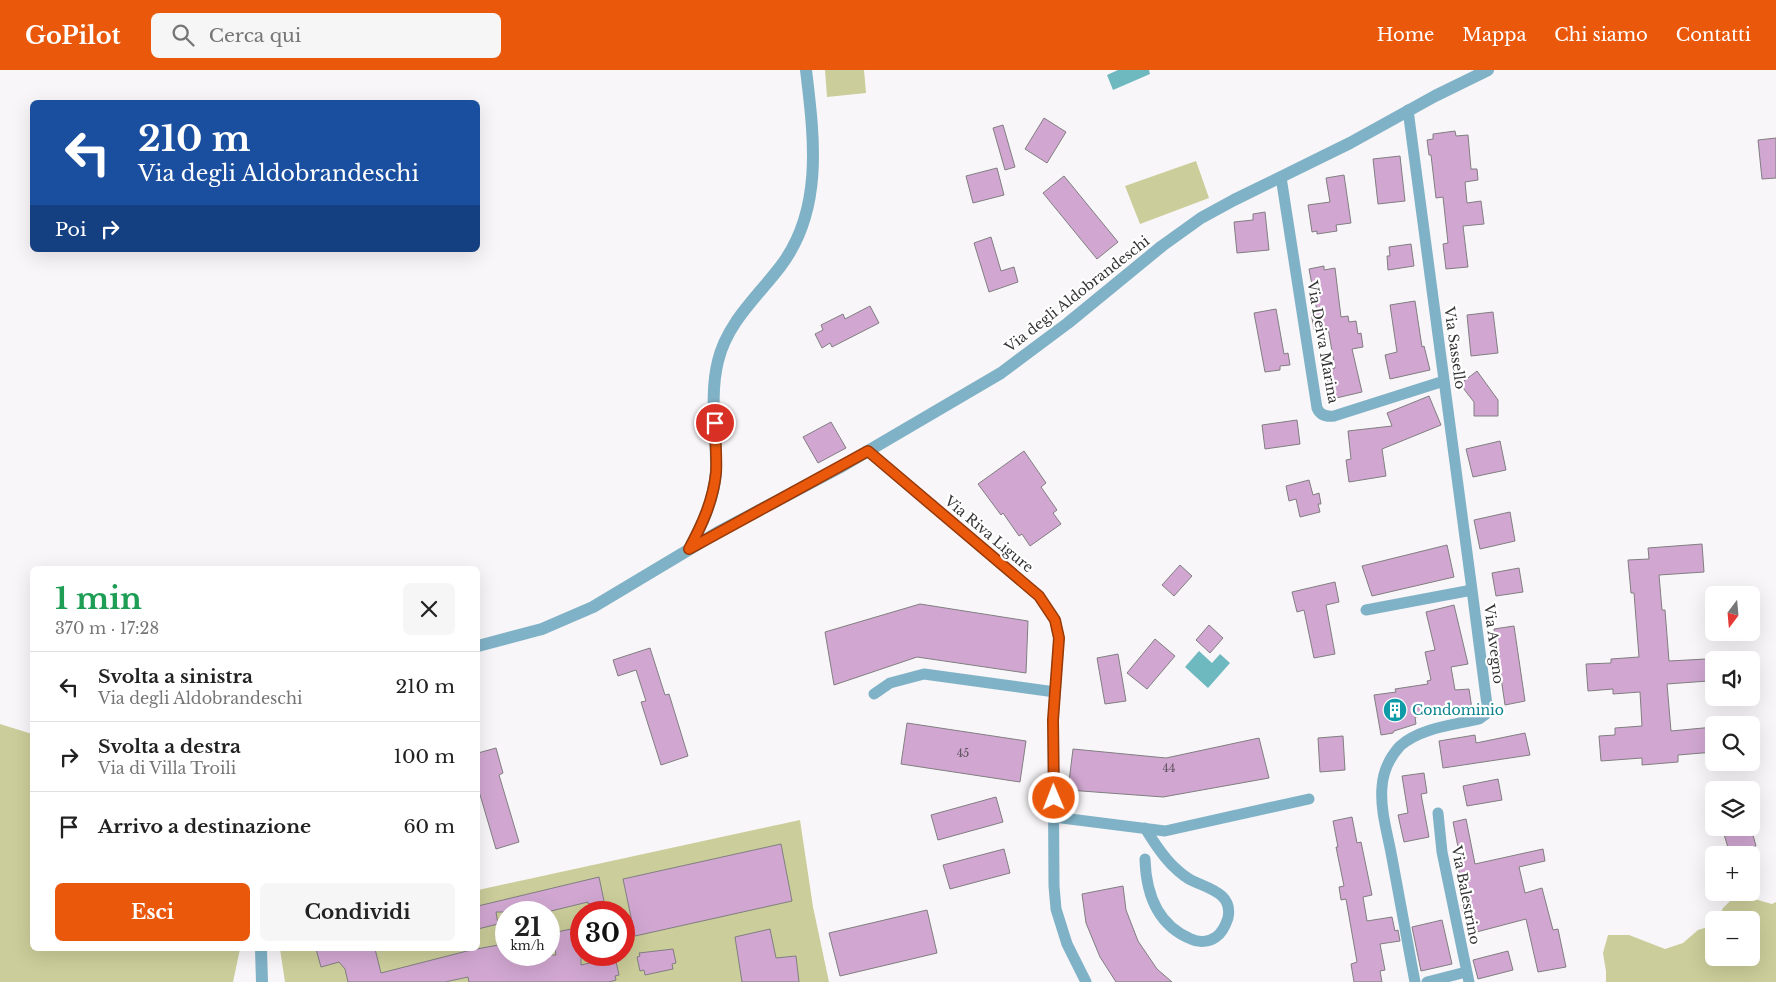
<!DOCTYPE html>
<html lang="it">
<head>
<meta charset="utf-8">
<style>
	:root { --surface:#fff; --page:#f6f6f6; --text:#222; --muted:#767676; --line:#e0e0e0; --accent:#ea580c }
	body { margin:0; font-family:"Libre Baskerville",serif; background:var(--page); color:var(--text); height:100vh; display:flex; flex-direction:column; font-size:19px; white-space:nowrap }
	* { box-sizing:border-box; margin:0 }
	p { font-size:16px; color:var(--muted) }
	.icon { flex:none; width:28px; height:28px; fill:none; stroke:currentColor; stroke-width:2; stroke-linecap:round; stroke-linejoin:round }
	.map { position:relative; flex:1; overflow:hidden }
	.drawer { position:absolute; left:30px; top:496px; width:450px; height:385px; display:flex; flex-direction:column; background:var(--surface); border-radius:8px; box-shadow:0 5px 20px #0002 }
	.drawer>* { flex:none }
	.hud { position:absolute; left:30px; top:30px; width:450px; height:152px; border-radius:8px; box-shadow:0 5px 20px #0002; background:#1a4fa0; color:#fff; overflow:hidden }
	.needle { width:32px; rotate:196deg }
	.buttons { position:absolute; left:1705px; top:516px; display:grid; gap:10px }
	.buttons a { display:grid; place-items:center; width:55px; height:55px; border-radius:8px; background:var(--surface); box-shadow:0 5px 20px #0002; font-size:25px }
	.speed { position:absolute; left:495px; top:831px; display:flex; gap:10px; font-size:25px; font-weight:700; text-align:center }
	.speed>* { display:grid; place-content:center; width:65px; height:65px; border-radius:50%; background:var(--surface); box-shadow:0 5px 20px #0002; line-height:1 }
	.speed small { font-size:12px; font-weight:400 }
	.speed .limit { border:8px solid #d22; background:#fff; color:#111 }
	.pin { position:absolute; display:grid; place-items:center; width:42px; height:42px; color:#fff; margin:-21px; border:2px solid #fff; border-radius:50%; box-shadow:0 1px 5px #0007 }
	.me { position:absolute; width:55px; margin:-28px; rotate:359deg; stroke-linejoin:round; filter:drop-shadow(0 0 4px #0008) }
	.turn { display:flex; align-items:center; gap:18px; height:105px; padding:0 25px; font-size:22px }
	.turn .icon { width:65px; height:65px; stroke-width:2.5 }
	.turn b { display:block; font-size:35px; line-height:42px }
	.then { display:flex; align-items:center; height:48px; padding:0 25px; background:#0003; gap:10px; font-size:19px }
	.round { display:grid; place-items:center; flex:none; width:52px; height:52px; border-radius:8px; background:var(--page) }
	.head { display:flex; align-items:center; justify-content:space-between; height:85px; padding:0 25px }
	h1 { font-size:30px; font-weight:700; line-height:38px; color:#1e9e55 }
	.action { display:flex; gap:10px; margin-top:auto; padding:10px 25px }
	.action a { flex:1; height:58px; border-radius:8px; background:var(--accent); color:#fff; font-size:20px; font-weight:700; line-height:58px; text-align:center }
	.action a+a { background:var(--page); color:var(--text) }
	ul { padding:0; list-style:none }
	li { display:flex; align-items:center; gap:15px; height:70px; padding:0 25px; border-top:1px solid var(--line) }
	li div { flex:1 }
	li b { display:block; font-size:19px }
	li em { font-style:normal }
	header { display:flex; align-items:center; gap:30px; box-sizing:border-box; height:70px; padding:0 25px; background:var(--accent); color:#fff }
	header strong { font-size:24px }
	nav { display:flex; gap:28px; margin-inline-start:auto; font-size:18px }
	.search { width:350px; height:45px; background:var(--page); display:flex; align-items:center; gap:12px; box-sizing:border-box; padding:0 18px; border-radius:8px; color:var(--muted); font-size:19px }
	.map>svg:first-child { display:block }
	.green { fill:#cbcd9a; fill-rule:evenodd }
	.water { fill:#6eb9bf }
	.building { fill:#d1a7d1; stroke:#817e81 }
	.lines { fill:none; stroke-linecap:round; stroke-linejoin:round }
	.minor { stroke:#80b2c7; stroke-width:11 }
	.tertiary { stroke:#80b2c7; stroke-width:12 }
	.route-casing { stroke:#983908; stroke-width:12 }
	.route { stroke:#ea580c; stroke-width:9 }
	.labels { text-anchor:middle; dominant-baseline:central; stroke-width:4.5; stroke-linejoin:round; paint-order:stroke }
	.number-label { font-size:11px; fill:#5d525d }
	.street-label { font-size:14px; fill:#363536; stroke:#fff }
	.culture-label { font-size:14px; fill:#0d838f; stroke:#fff; text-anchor:start }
</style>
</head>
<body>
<header>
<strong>GoPilot</strong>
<div class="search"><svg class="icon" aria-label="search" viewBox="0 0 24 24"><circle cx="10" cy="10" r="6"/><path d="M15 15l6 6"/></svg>Cerca qui</div>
<nav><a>Home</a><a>Mappa</a><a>Chi siamo</a><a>Contatti</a></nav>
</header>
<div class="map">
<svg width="1776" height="912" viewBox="0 0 1776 912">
	<rect width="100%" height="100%" fill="#f8f6f8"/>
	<path class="green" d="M825 0H864L866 23 827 27Z
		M1196 91 1209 128 1140 154 1125 116Z
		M0 654 32 664V879H240L233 912H0Z
		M800 750 813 837 829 912H285L280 879H478V820ZM506 842H549V885H506ZM581 842H624V885H581Z
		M1737 824 1772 834 1776 832V912H1606V901L1603 883 1608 865H1629L1665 879 1683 873 1698 860 1714 855V888H1751V850H1718L1723 838Z"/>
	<path class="water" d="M1118 0H1149L1150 4 1113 20 1107 5Z
		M1199 581 1212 593 1220 584 1230 593 1208 618 1185 597Z"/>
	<path class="building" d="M1044 48 1066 62 1047 93 1025 79Z
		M1003 55 1015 97 1005 100 993 58Z
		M1455 61 1456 66 1468 65 1471 99H1477L1478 110 1465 112 1467 133 1481 131 1484 154 1463 156 1468 197 1446 199 1443 174 1448 173 1443 127 1436 128 1431 85H1429L1427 70 1433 69V64Z
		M1776 68V108L1762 109 1758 70Z
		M1400 86 1405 131 1378 134 1373 89Z
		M997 98 1004 125 973 133 966 106Z
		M1344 105 1351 153 1336 155 1337 161 1317 164V161L1312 162 1308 135 1330 132 1326 108Z
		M1064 106 1118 172 1097 189 1043 123Z
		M1265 142 1269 180 1237 183 1234 152 1253 150V144Z
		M991 167 1001 201 1014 197 1018 212 989 222 974 173Z
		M1411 174 1414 196 1388 200 1387 186H1390L1389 177Z
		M1324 196V200L1335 198 1341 247 1348 246 1349 252 1356 251 1358 264 1361 263 1363 277 1352 279 1362 322 1332 329 1325 301 1335 298 1328 258 1314 260 1311 242 1317 241 1309 199Z
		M1415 231 1422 277 1424 276 1430 300 1390 309 1385 285 1397 282 1390 235Z
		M870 236 879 253 832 277 830 273 822 278 815 264 823 260 821 255 843 244 845 249Z
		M1276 239 1284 284 1288 283 1290 295 1280 296V300L1265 302 1254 243Z
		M1493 242 1498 283 1471 286 1467 245Z
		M1477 301 1498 330V346H1474V332L1460 314Z
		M1429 326 1441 355 1382 379 1386 406 1349 412 1346 390 1351 389 1348 361 1392 356 1387 343Z
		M1297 350 1300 374 1265 379 1262 355Z
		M831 352 846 378 818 393 803 367Z
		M1500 371 1506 400 1473 407 1466 379Z
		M1024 381 1046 413 1041 417 1057 440 1053 443 1061 454 1030 476 1022 464 1019 466 1003 443 1001 445 978 414Z
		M1309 410 1313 425 1319 423 1321 434H1318L1320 442 1300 447 1296 429 1289 431 1286 416Z
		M1510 442 1515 471 1480 479 1474 450Z
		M1702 474 1704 502 1659 505 1662 540H1665L1669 591 1706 589 1708 611 1667 614 1671 661 1714 657V682L1678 685V692L1642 695V688L1601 691 1599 666 1615 665V658L1642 656 1640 622 1613 624V619L1588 621 1586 594 1611 593V589L1639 587 1634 523H1631L1628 490 1649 489 1648 478Z
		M1447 475 1454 507 1372 526 1362 496Z
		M1180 495 1192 506 1174 526 1162 515Z
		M1519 498 1523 522 1496 526 1492 503Z
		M1335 512 1339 532 1326 535 1335 584 1314 588 1304 540 1297 542 1292 522Z
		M920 534 1028 551 1026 603 917 587 834 615 825 562Z
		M1454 535 1468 594 1451 597 1455 620 1469 619 1472 639 1415 647 1416 654 1394 661 1393 663 1381 665 1374 625 1396 622 1395 619 1428 614 1427 611 1431 610 1425 582 1435 580 1426 542Z
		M1209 555 1223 568 1210 583 1196 570Z
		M1514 556 1525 631 1505 635 1494 559Z
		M1155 569 1175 586 1147 619 1127 603Z
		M650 578 665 625 669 624 688 686 661 695 641 632 646 631 636 600 618 606 613 590Z
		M1118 584 1126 631 1105 634 1097 588Z
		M907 653 1026 671 1020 712 901 694Z
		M1525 663 1530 685 1443 698 1439 671 1475 665 1476 673Z
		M1343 666 1345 700 1320 702 1318 668Z
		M1259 668 1269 708 1163 727 1068 720 1073 679 1166 688Z
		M496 678 503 703 499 705 519 772 496 779 478 718V683Z
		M1424 703 1427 723 1421 724 1429 767 1404 772 1398 745 1408 743 1402 706Z
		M1498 709 1502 730 1467 736 1463 716Z
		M996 727 1003 752 938 770 931 745Z
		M1352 747 1357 773 1361 772 1372 825 1363 827 1367 851 1392 847 1395 861 1398 860 1400 871 1380 874 1385 900 1380 901 1382 912H1354L1351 894 1357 892 1346 829 1341 830 1339 817 1344 816 1336 777H1338L1333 751Z
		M1466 749 1475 794 1543 779 1545 791 1519 797 1525 823 1542 818 1553 860 1558 859 1566 897 1538 902 1526 849 1469 864 1461 835 1466 834 1458 798 1462 797 1453 752Z
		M1733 758H1751L1756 776 1730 784 1723 761Z
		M781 774 792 831 635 866 623 809Z
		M1004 779 1010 803 950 819 943 795Z
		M599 807 604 831 588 834V832L547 842H496L498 854 478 859V836Z
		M1123 816 1126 840 1138 871 1157 899 1172 912H1116L1100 887 1086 853 1082 824Z
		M927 840 937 883 840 906 829 863Z
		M1442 850 1452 894 1421 901 1412 857Z
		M581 857V895L615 887 619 905 615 906 616 910 609 912H469L468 907 445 912H348L345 899 339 892 321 897 316 879H375L381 903 471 880 504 874 506 885H556L552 863Z
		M770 859 776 888 796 886 799 912H742L735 867Z
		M673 879 676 893 672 894 673 899 645 905 644 900 640 901 637 887 640 886 639 883Z
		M1508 881 1513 900 1478 909 1473 890Z"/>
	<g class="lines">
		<path class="minor" d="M1408 40 1472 520
			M1281 107 1317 338C1320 345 1326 347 1334 346L1444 311
			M868 381 1039 526 1055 550 1059 568 1053 651 1054 816 1056 839 1067 874 1086 912
			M1366 540 1472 520 1487 635 1486 644 1479 649C1453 655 1420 658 1400 676 1390 687 1383 702 1382 717 1380 741 1388 765 1392 788 1400 830 1407 871 1415 912
			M874 624 890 613 924 604 1055 622
			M1438 743 1442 782 1469 912
			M1054 747 1165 761 1309 729
			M1145 789C1146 823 1157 855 1191 869 1199 873 1209 872 1216 867 1222 863 1226 854 1228 848 1233 824 1210 819 1193 811 1186 808 1178 801 1172 795 1161 784 1153 771 1145 758
			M1427 912 1466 902"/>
		<path class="tertiary" d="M689 479C702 455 714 430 716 401 717 365 709 327 718 291 727 253 757 227 780 197 824 140 814 67 806 0
			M478 576 542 559 593 537 720 461 839 398 1001 303 1068 253 1162 176 1201 148 1234 130 1350 73 1435 26 1488 0
			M261 879 262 912"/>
	</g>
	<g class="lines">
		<g class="route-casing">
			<path id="route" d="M715 353C715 370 717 387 716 403 713 431 702 455 689 479L868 381 1039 526 1055 550 1059 568 1053 650 1054 728"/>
		</g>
		<use href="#route" class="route"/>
	</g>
	<defs>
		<g id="building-disc" transform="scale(1.25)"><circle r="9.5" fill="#0f9aa8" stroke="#fff"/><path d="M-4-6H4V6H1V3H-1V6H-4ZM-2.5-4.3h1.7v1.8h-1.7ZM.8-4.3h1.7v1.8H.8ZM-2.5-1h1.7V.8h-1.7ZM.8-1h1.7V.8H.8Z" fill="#fff"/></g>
	</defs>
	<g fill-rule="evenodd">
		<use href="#building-disc" x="1395" y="640"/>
	</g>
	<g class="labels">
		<g class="number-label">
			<text x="963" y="683">45</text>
			<text x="1169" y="698">44</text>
		</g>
		<g class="street-label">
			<text transform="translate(1077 224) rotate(-38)">Via degli Aldobrandeschi</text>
			<text transform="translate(1323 272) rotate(80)">Via Deiva Marina</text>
			<text transform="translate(1455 278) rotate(82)">Via Sassello</text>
			<text transform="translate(989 464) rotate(40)">Via Riva Ligure</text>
			<text transform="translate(1494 574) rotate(83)">Via Avegno</text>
			<text transform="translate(1466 825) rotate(79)">Via Balestrino</text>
		</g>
		<g class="culture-label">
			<text x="1412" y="640">Condominio</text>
		</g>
	</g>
</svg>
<div class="buttons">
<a><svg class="needle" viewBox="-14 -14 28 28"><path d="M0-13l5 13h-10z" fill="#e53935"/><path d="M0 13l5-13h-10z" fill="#767676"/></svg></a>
<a><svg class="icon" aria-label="sound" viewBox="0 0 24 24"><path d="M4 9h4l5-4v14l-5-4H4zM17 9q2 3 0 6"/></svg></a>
<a><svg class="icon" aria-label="search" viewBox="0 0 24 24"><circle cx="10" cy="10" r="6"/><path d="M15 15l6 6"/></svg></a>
<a><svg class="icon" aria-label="layers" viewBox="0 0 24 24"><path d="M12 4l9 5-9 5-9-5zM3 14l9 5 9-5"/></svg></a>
<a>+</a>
<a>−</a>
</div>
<div class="speed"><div>21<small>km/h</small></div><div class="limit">30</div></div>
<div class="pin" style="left:715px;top:353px;background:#d93025"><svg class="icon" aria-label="arrive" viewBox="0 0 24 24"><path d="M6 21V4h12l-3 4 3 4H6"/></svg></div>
<svg class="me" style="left:1054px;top:728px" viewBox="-20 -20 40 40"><circle r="17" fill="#ea580c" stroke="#fff" stroke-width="3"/><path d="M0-11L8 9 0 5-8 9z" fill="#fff"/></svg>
<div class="hud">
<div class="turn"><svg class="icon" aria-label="left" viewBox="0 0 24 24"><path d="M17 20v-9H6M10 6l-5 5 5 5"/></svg><div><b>210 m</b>Via degli Aldobrandeschi</div></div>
<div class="then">Poi<svg class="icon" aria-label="right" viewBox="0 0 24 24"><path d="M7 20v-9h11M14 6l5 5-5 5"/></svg></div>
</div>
<section class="drawer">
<div class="head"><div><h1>1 min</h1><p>370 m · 17:28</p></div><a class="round"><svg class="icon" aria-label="close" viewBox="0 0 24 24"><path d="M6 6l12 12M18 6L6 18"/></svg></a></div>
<ul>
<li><svg class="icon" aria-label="left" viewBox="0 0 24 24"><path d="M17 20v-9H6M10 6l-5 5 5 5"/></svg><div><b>Svolta a sinistra</b><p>Via degli Aldobrandeschi</p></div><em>210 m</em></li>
<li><svg class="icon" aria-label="right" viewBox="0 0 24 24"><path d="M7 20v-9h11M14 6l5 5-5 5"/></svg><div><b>Svolta a destra</b><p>Via di Villa Troili</p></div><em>100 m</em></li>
<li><svg class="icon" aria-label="arrive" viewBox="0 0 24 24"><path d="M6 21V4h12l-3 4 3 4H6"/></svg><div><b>Arrivo a destinazione</b></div><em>60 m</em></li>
</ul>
<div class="action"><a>Esci</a><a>Condividi</a></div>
</section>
</div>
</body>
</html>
